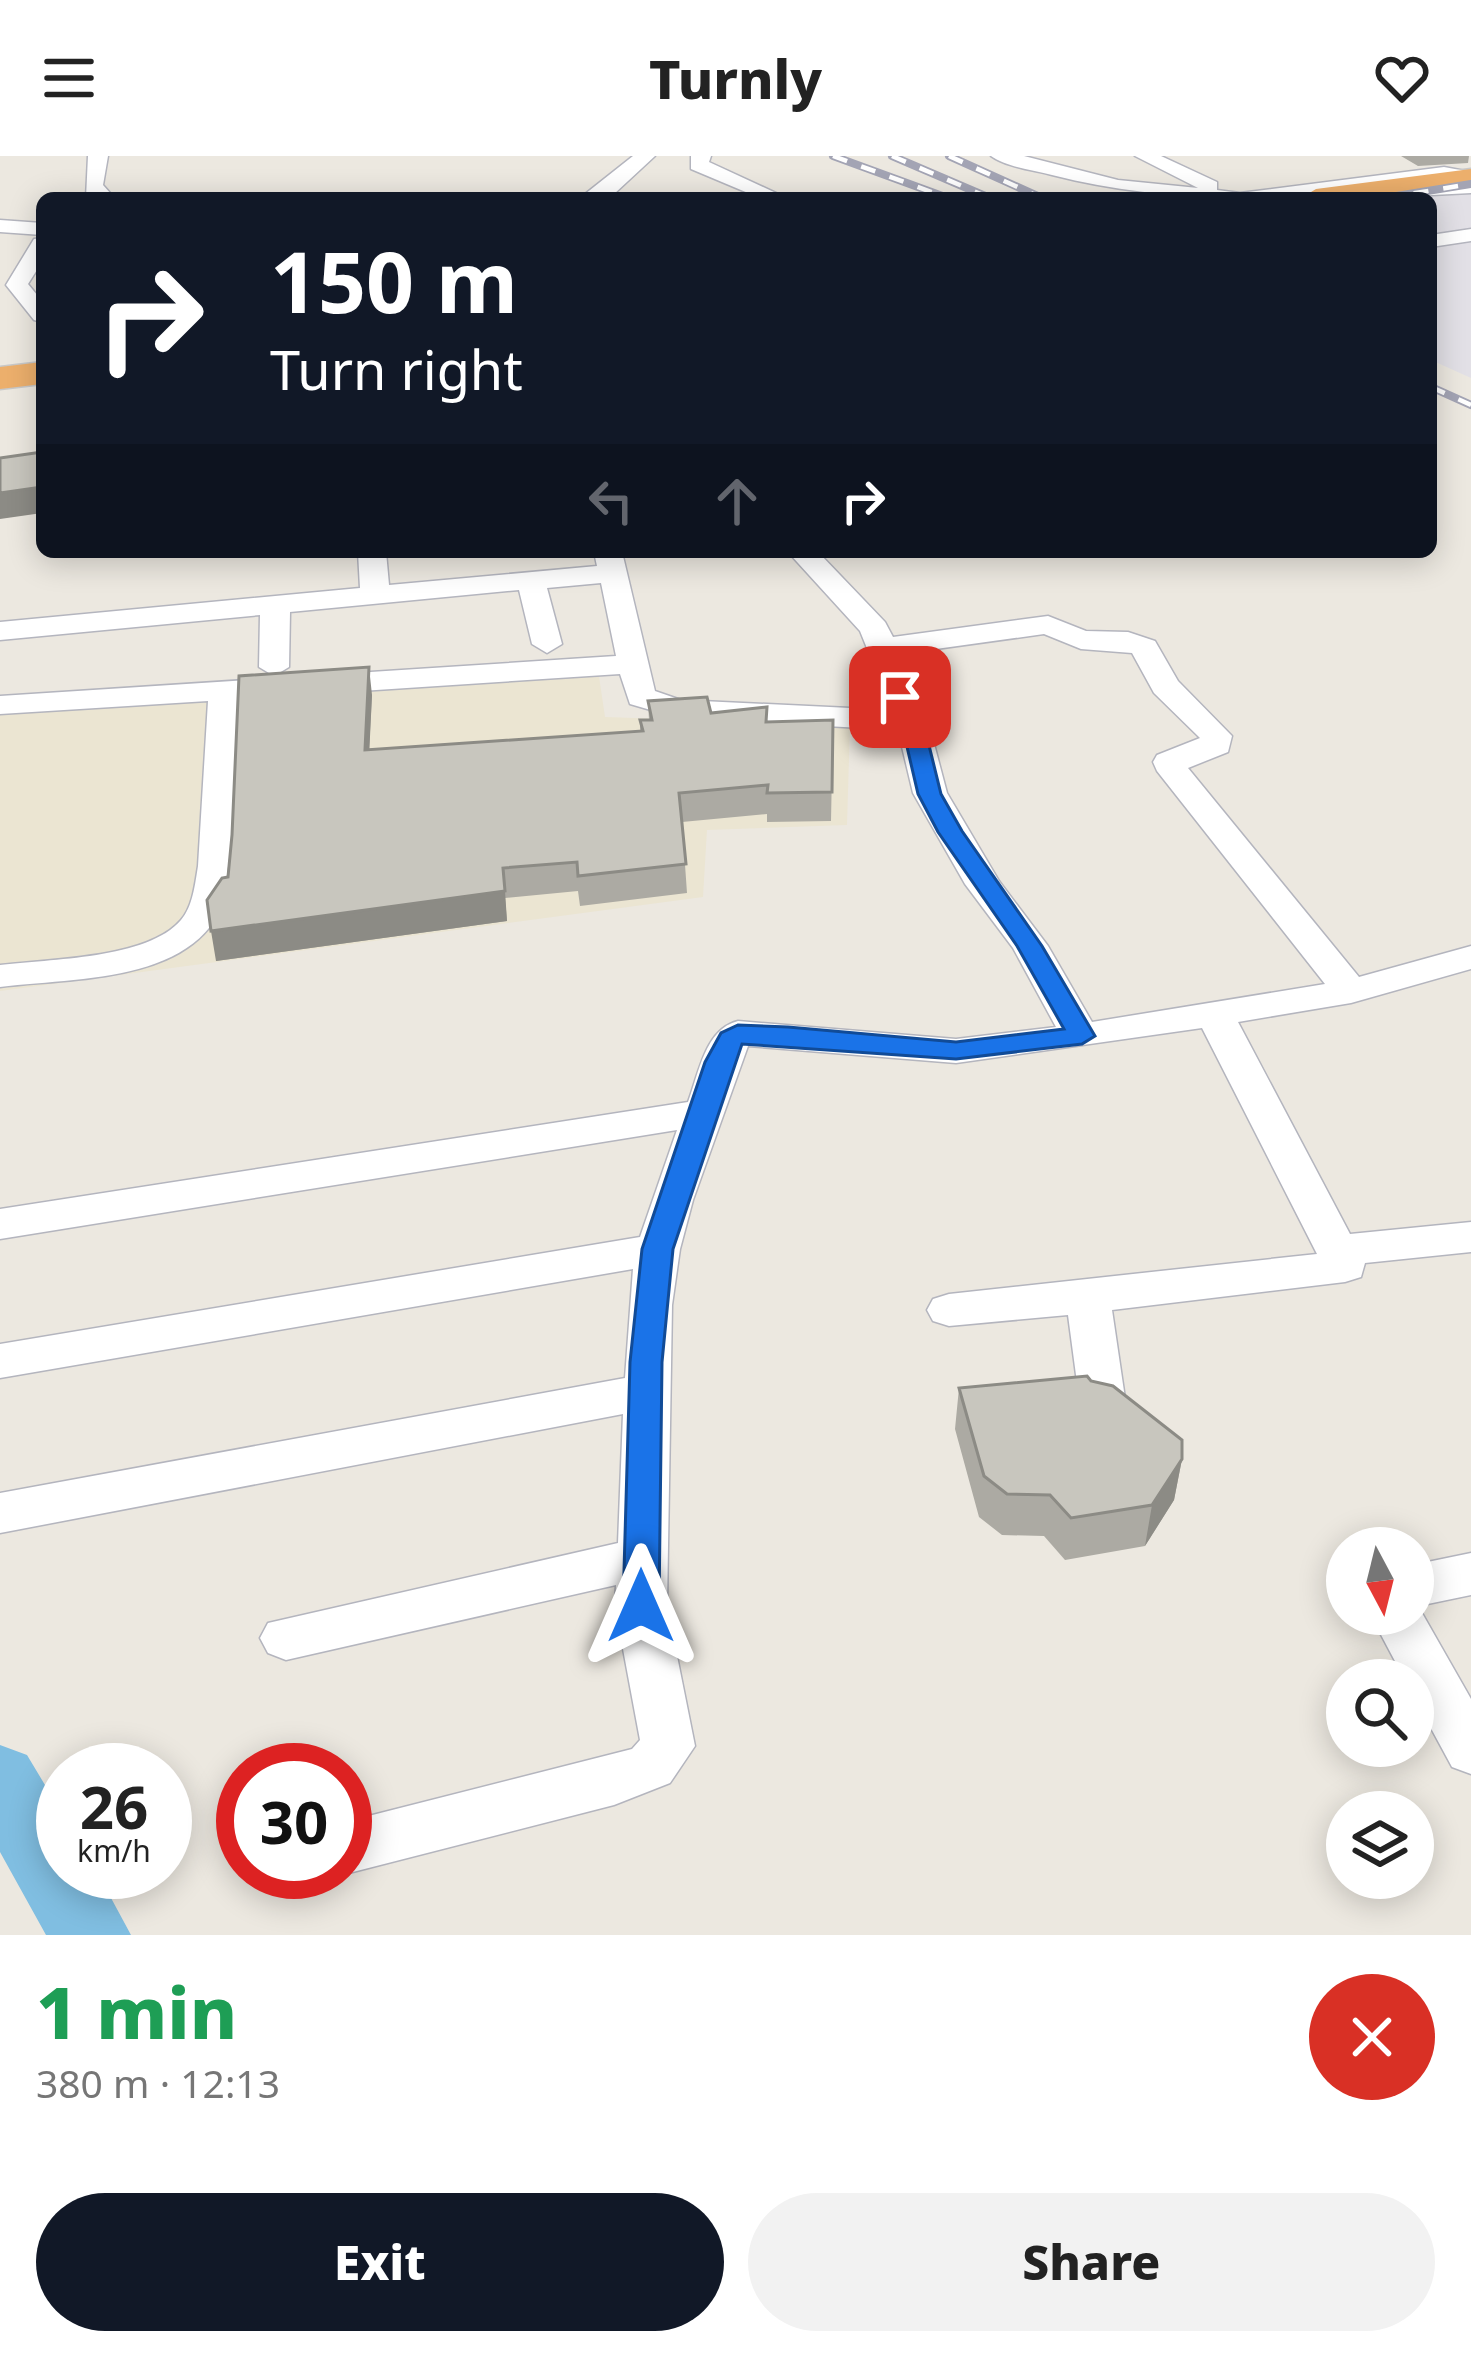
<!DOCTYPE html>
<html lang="en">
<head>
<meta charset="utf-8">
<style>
	:root { --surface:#fff; --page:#f2f2f2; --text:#222; --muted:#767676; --accent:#111827 }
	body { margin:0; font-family:"Noto Sans",sans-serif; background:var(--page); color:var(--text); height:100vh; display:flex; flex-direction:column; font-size:45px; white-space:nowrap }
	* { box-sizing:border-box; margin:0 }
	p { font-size:39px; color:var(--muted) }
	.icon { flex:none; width:66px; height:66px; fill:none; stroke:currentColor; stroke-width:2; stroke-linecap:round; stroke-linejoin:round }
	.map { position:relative; height:1779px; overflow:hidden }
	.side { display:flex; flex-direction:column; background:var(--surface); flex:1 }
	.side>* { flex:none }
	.hud { position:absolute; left:36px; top:36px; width:1401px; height:366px; border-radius:18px; box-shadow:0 6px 30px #0003; background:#111827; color:#fff; overflow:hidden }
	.needle { width:78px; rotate:173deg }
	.tools { position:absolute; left:1326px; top:1371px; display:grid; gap:24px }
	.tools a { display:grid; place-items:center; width:108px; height:108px; border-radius:50%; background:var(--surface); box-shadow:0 6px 30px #0003; font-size:60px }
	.speed { position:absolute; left:36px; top:1587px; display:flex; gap:24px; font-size:60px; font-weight:700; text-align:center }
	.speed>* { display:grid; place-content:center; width:156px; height:156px; border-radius:50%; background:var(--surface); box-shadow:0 6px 30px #0003; line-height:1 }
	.speed small { font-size:30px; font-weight:400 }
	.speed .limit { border:18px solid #d22; background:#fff; color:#111 }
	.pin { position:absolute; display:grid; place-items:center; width:102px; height:102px; color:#fff; margin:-51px; border-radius:24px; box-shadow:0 6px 18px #0006 }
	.me { position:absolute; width:132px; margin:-66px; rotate:0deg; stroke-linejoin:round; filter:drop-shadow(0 0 9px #0008) }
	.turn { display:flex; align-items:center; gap:42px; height:252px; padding:0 36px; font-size:54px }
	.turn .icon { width:156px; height:156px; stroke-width:2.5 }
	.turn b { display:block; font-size:84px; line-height:102px }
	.lanes { display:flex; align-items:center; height:114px; padding:0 36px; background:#0003; justify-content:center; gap:60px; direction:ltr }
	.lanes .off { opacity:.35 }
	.round { display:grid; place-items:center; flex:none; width:126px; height:126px; border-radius:63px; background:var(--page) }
	.overview { display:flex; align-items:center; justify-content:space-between; height:204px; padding:0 36px }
	h1 { font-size:72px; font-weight:800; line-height:90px; color:#1e9e55 }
	.cta { display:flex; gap:24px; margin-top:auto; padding:24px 36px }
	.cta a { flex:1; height:138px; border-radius:72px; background:var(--accent); color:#fff; font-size:48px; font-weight:800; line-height:138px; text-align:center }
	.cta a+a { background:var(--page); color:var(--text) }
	header { display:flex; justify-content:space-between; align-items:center; height:156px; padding:0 36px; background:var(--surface); font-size:54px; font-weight:800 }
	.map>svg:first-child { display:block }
	.industrial { fill:#e2e0e6 }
	.education { fill:#ebe5d2 }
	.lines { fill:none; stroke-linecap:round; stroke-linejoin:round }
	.river { fill:#80bee1; fill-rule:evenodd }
	.minor-casing { stroke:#b4b5be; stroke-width:3 }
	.highway-casing { stroke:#c8c8c8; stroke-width:3 }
	.minor { fill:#fff; fill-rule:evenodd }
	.highway { fill:#ecaf6c; fill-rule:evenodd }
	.rail-casing { stroke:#a3a4b4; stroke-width:8 }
	.rail { stroke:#fff; stroke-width:4.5; stroke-dasharray:15; stroke-linecap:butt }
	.wall { fill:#acaaa3 }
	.shaded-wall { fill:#8c8b85 }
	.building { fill:#c8c6be; stroke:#8c8b85; stroke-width:3 }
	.route { fill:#1a73e8; stroke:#114b97; stroke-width:3 }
</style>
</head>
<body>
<header><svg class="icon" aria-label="menu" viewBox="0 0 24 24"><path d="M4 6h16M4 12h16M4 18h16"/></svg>Turnly<svg class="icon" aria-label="heart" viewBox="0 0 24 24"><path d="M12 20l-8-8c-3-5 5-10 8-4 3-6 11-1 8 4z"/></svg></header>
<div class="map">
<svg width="1471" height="1779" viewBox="0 0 1471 1779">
	<rect width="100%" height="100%" fill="#ece8e0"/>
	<path class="industrial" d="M1471 30V222L1431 204V42H1392Z"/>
	<path class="education" d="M596 500 605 561 850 569 847 669 707 674 703 741 0 835V548Z"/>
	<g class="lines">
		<path class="river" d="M0 1589 27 1599 63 1659V1716H97L131 1779H46L0 1696Z"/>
		<g class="minor-casing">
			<path id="minor" d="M88 0H108L103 29 111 38 108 42H86Z
				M633 0H655L614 38 580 42Z
				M691 0H711L709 6 787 42H760L691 13Z
				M991 0H1024L1118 24 1198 32 1135 0H1161L1217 26V34L1240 37 1444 11 1471 16V37L1374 42 1384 36 1459 26 1444 23C1307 40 1188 54 1052 19 1033 14 1006 11 991 0Z
				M0 64 42 67V79L0 76Z
				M1471 73V85L1431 91V79Z
				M42 82V106L28 128 42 145V166L34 164 6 129 34 83Z
				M358 396H386L389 429 597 410 594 396H622L655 535 681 544 892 554 860 475 788 396H818L885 466 893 481 1048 460 1086 475 1128 476 1155 485 1178 525 1232 580 1228 596 1188 612 1359 821 1471 790V813L1351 847 1238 866 1350 1078 1471 1066V1096L1365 1107 1361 1121 1345 1126 1112 1154 1126 1249 1120 1262 1103 1267 1086 1262 1080 1249 1068 1159 949 1170 933 1165 927 1154 933 1143 949 1138 1317 1098 1202 872 956 907 748 890 693 1044 680 1093 672 1149 667 1450 695 1590 670 1627 614 1649 345 1718 340 1716H345V1666L632 1593 640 1584 615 1450 616 1429 286 1504 268 1497 260 1482 268 1467 618 1387 623 1258 0 1377V1337L625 1222 633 1113 0 1222V1188L640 1081 677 974 0 1083V1053L688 946C699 917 705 873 738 865L956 883 1056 871 1013 792 965 728 913 637 898 574 678 562 630 548 620 518 239 543C234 598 238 653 233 708 223 828 92 820 0 831V809C49 803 148 803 181 764 193 750 195 728 198 710L208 545 0 558V540L616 500 601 427 547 432 562 488 547 497 532 488 519 434 290 456 289 511 274 520 259 511 260 459 0 484V466L360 432ZM1044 478 1081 493 1132 497 1154 537 1200 582 1157 599 1153 606 1157 615 1325 828 1092 866 1048 790 999 725 947 637 928 565 900 498Z
				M1471 1397V1439L1418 1450 1471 1543V1618L1452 1611 1413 1539V1524H1405L1370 1458H1413V1409Z"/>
		</g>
		<g class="highway-casing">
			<path id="highway" d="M1471 13V31L1384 42H1301L1316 33Z
				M42 206V228L0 233V211Z"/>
		</g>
		<use href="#minor" class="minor"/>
		<use href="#highway" class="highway"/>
		<g class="rail-casing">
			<path id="rail" d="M833 0 948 42
				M892 0 990 42
				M949 0 1042 42
				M1384 42 1471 28
				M1431 231 1471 249"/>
		</g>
		<use href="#rail" class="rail"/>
	</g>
	<path class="wall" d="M1401 0H1469L1468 7 1418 10Z
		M372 539 369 594 640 575V564H649L648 545 711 557 767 551V566L833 564 831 665 767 666V658L682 666 687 737 580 750 578 735 505 742 507 765 216 805 232 679Z
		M959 1232 1182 1303 1174 1344 1145 1390 1065 1404 1044 1380 1002 1379 979 1361 955 1273Z"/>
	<path class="shaded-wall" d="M42 331V357L0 363V337Z
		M369 511 372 539 368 622 365 594Z
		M505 735 507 765 216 805 211 775Z
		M1182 1303 1174 1344 1145 1390 1152 1349Z"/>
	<path class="building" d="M42 296V331L0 337V302Z
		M369 511 365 594 643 575 640 564H652L648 545 707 541 711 557 767 551 766 566 833 564 832 636 767 637 768 629 679 637 686 708 578 720 577 706 503 712 505 735 211 775 207 744 222 722 228 721 232 679 239 520Z
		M1087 1220 1091 1225 1113 1230 1182 1284V1303L1152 1349 1071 1362 1050 1339 1007 1338 984 1320 959 1232Z"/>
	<path class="route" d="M900 535 908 537 923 565 941 638 962 675 1042 790 1095 880 1082 888 956 903 742 888 673 1093 662 1206 659 1450 654 1460 641 1464 629 1460 623 1450 630 1206 642 1093 705 906 721 877 738 869 788 871 956 886 1064 873 1017 790 938 676 918 638 901 565 889 541Z"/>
</svg>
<div class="tools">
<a><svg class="needle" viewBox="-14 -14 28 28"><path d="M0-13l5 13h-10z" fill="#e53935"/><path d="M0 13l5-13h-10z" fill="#767676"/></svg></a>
<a><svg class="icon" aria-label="search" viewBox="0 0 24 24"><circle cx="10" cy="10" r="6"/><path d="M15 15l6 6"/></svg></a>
<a><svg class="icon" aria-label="layers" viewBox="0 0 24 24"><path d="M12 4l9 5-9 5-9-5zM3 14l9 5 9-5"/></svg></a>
</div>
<div class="speed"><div>26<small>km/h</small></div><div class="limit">30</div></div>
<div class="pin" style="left:900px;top:541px;background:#d93025"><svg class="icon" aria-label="arrive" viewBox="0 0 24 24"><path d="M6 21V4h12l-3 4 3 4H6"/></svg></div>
<svg class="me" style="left:641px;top:1450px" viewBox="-20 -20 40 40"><path d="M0-17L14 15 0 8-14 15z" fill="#1a73e8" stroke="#fff" stroke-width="4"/></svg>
<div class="hud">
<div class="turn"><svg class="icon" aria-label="right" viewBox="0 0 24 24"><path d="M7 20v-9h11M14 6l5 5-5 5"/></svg><div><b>150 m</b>Turn right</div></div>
<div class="lanes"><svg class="icon off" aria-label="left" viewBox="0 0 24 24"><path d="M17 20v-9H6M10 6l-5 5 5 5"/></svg><svg class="icon off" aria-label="ahead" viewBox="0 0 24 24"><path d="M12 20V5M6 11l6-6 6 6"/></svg><svg class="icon" aria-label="right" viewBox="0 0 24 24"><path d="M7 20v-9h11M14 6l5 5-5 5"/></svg></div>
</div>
</div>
<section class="side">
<div class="overview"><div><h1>1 min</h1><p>380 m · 12:13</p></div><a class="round" style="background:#d93025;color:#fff"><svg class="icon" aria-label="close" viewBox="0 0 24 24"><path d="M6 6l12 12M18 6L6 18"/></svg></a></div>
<div class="cta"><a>Exit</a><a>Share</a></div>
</section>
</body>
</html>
